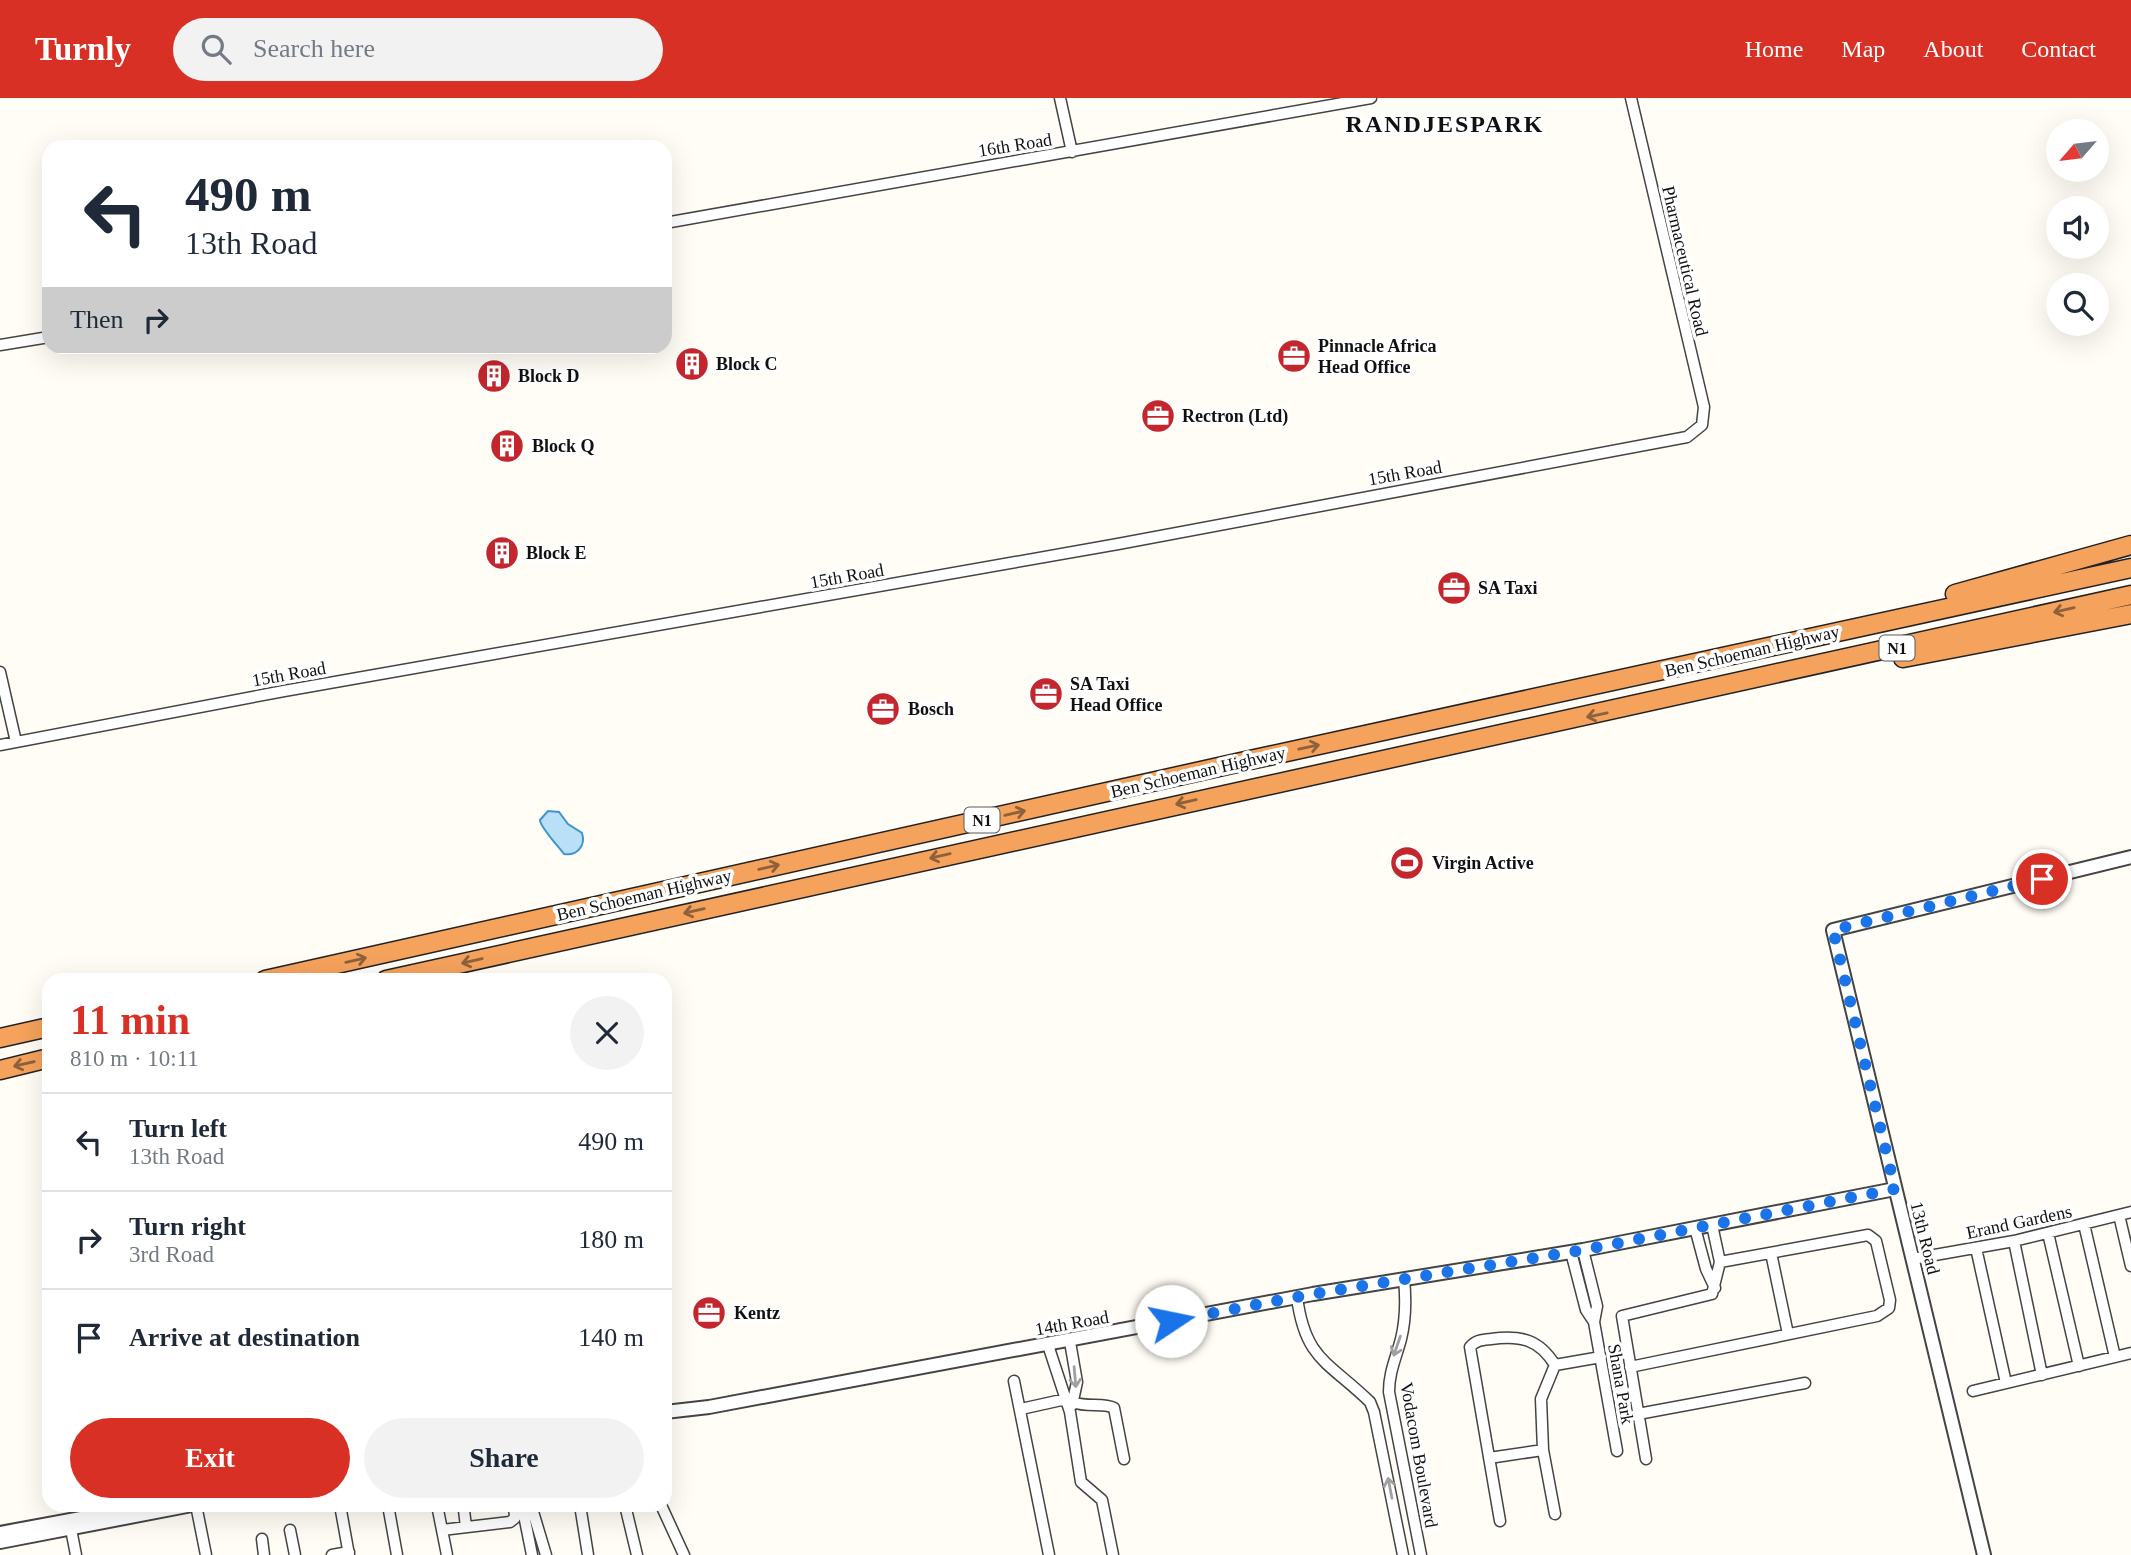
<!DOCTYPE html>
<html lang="en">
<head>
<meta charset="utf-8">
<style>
	:root { --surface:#fff; --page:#f2f2f3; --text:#1f2937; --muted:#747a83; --line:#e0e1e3; --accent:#d93025 }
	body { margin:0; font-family:Georgia,serif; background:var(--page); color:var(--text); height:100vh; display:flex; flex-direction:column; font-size:26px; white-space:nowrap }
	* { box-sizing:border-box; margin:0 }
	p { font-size:23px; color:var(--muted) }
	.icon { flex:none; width:38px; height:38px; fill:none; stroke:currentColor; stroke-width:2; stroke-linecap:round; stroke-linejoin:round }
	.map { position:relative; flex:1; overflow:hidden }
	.sheet { position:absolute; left:42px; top:875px; width:630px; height:539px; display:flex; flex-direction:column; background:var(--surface); border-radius:21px; box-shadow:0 7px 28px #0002 }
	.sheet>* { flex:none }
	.top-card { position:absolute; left:42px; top:42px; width:630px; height:214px; border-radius:21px; box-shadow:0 7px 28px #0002; background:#fff; color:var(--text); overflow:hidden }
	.needle { width:46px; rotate:242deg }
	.buttons { position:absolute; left:2046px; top:21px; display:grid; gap:14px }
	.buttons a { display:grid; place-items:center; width:63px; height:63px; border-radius:50%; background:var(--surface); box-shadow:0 7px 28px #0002; font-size:35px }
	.pin { position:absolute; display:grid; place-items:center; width:60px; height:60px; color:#fff; margin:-30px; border:4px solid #fff; border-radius:50%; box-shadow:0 2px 7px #0007 }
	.me { position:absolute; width:77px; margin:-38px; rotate:79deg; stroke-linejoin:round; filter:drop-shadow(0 0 5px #0008) }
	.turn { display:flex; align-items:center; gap:24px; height:147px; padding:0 28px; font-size:32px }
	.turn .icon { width:91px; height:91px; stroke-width:2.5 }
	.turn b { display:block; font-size:49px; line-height:60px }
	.then { display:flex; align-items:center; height:66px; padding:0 28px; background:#0003; gap:14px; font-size:26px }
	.round { display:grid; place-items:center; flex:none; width:74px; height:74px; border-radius:37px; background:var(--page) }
	.overview { display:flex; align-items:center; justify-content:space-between; height:119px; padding:0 28px }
	h1 { font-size:42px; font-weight:600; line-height:52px; color:var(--accent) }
	.action { display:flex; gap:14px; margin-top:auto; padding:14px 28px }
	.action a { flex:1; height:80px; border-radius:42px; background:var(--accent); color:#fff; font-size:28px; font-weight:600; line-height:80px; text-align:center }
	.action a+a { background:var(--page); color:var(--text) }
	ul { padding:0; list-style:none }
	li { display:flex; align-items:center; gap:21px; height:98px; padding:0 28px; border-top:2px solid var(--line) }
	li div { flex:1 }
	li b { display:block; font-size:26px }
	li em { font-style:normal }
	header { display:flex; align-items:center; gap:42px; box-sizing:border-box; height:98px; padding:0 35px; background:var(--accent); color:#fff }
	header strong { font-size:33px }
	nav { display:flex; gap:38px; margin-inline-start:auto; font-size:24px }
	.search { width:490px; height:63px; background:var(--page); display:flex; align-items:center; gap:18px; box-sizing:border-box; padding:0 24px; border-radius:38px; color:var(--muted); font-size:26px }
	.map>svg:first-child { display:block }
	.water { fill:#b9e0f7; stroke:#3f96cf; stroke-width:2 }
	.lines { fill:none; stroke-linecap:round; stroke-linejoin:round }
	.minor-casing { stroke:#444; stroke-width:13 }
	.tertiary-casing { stroke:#444; stroke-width:16 }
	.motorway-casing { stroke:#222; stroke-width:21 }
	.minor { stroke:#fff; stroke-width:10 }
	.tertiary { stroke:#fff; stroke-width:12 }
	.motorway { stroke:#f5a25d; stroke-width:18 }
	.oneway { stroke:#8e613b }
	.oneway2 { stroke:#a0a0a0 }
	.route { stroke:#1a73e8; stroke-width:12; stroke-dasharray:0 21.6 }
	.labels { text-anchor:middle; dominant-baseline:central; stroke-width:7; stroke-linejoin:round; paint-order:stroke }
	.shield { fill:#fff; stroke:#585858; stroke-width:2 }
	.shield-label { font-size:16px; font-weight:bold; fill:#111 }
	.street-label { font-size:18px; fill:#111; stroke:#fff }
	.poi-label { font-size:18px; font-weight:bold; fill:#111; stroke:#fff; text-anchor:start }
	.district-label { font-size:24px; font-weight:bold; letter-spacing:2px; fill:#111; stroke:#fff }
</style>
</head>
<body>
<header>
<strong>Turnly</strong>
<div class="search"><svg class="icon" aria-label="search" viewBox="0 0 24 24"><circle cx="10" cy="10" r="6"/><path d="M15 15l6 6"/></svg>Search here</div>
<nav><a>Home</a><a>Map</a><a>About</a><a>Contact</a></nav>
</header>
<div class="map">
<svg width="2131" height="1457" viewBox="0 0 2131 1457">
	<rect width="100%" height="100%" fill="#fffdf5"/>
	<path class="water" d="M548 713 559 714 568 726 582 735C586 748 577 758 564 756 558 748 540 729 540 722Z"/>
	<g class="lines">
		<g class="minor-casing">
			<path id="minor" d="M1060 0 1072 54
				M665 125 1371 0
				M0 247 49 239
				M0 574 16 644
				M0 647 284 593 1118 446 1687 339 1702 327 1704 309 1631 0
				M2119 1117 2131 1168
				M2084 1126 2115 1259
				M1695 1130 1706 1171 1715 1190
				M2048 1135 2079 1268
				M2014 1143 2042 1277
				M1976 1150 2006 1285
				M1583 1152 1597 1208 1594 1224 1617 1353
				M1571 1154 1586 1212 1594 1224
				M1771 1155 1788 1236
				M1912 1161 2014 1143 2131 1114
				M1404 1181C1406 1201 1406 1221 1401 1241 1396 1260 1389 1274 1389 1294L1421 1457
				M1297 1199C1305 1262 1329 1264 1370 1304L1374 1314 1403 1457
				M1070 1244 1077 1284 1072 1307
				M1048 1247 1070 1314 1081 1384 1102 1402 1113 1457
				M1630 1269 1877 1218 1889 1210 1890 1202 1876 1143 1868 1137 1720 1164
				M1014 1283 1049 1457
				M1973 1293 2131 1255
				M1073 1304C1087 1310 1103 1304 1114 1310L1124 1361
				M1021 1311 1066 1301
				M1638 1316 1805 1285
				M1489 1360 1543 1352
				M1646 1361 1622 1218 1712 1196 1720 1164 1712 1127
				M196 1407 206 1457
				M340 1407 349 1457
				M388 1407 397 1457
				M437 1407 447 1457
				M522 1407 532 1457
				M531 1407 546 1457
				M580 1407 588 1457
				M625 1407 637 1457
				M661 1407 684 1457
				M464 1412 466 1429
				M1555 1416 1543 1352 1541 1301 1555 1267
				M1500 1423 1470 1249C1476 1242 1482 1242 1491 1241 1520 1237 1539 1241 1555 1267L1601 1259
				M70 1426 76 1457
				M290 1432 295 1457
				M442 1432 510 1424 515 1420 514 1407
				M262 1441 264 1457
				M332 1457 349 1454"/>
		</g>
		<g class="tertiary-casing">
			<path id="tertiary" d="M665 1314 709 1309 1313 1196 1583 1152 1895 1091
				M0 1435 151 1407
				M0 1444 192 1407
				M1984 1457 1833 832 2131 759"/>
		</g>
		<g class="motorway-casing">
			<path id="motorway" d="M1955 496 2131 447
				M1903 560 2131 516
				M265 882 1250 662 2131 470
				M386 882 2131 497
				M0 940 49 929
				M0 972 49 960"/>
		</g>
		<use href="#minor" class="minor"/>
		<use href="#tertiary" class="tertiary"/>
		<use href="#motorway" class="motorway"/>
	</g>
	<defs><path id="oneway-shaft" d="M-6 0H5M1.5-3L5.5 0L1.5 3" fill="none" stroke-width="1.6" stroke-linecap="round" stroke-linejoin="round" transform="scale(1.75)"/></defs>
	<g class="oneway">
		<use href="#oneway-shaft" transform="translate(2064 512) rotate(167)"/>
		<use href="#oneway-shaft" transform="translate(1597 617) rotate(168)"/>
		<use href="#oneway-shaft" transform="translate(1309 649) rotate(-12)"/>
		<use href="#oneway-shaft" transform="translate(1186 704) rotate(167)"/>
		<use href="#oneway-shaft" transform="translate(1015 715) rotate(-13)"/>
		<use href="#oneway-shaft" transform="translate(940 758) rotate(167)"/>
		<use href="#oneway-shaft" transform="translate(769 769) rotate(-13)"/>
		<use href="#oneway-shaft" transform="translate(694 813) rotate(167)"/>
		<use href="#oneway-shaft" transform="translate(356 862) rotate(-13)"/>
		<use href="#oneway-shaft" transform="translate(472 863) rotate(167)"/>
		<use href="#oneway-shaft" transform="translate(24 966) rotate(167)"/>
	</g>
	<g class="oneway2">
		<use href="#oneway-shaft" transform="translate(1397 1248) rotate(109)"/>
		<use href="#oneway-shaft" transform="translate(1075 1279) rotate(85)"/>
		<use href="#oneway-shaft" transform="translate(1390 1390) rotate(-101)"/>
	</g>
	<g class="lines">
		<path class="route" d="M1171 1223 1313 1196 1583 1152 1895 1091 1833 832 2042 781"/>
	</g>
	<defs>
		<g id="office-disc" transform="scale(1.75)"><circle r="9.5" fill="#c4262e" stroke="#fff"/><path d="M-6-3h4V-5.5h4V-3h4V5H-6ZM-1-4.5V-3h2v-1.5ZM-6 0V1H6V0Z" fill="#fff"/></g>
		<g id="building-disc" transform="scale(1.75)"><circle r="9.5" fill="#c4262e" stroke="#fff"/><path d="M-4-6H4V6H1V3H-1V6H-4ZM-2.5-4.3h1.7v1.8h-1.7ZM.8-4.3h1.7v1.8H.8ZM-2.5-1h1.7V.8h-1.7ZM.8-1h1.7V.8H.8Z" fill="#fff"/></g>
		<g id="stadium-disc" transform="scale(1.75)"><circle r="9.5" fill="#c4262e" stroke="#fff"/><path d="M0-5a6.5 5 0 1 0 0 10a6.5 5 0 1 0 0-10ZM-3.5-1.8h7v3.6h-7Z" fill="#fff"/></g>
	</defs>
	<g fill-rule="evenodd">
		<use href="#office-disc" x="1294" y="258"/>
		<use href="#building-disc" x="692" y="266"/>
		<use href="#building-disc" x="494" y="278"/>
		<use href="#office-disc" x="1158" y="318"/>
		<use href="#building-disc" x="507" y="348"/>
		<use href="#building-disc" x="502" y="455"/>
		<use href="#office-disc" x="1454" y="490"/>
		<use href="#office-disc" x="1046" y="596"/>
		<use href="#office-disc" x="883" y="611"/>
		<use href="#stadium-disc" x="1407" y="765"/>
		<use href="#office-disc" x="709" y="1215"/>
	</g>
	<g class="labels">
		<g class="shield">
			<rect x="1879.5" y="537.5" width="35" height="25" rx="5"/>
			<rect x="964.5" y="709.5" width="35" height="25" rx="5"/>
		</g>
		<g class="shield-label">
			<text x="1897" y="550">N1</text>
			<text x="982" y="722">N1</text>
		</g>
		<g class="street-label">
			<text transform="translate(1015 47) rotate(-9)">16th Road</text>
			<text transform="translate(1685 163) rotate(77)">Pharmaceutical Road</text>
			<text transform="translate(1405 375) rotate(-10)">15th Road</text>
			<text transform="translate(847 478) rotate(-10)">15th Road</text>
			<text transform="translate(1752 553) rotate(-13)">Ben Schoeman Highway</text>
			<text transform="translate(289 576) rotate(-10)">15th Road</text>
			<text transform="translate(1198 674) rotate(-13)">Ben Schoeman Highway</text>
			<text transform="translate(644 797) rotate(-13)">Ben Schoeman Highway</text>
			<text transform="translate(2019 1124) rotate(-12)">Erand Gardens</text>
			<text transform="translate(1925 1140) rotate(76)">13th Road</text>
			<text transform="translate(1072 1225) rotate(-10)">14th Road</text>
			<text transform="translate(1621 1286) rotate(80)">Shana Park</text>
			<text transform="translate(1419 1357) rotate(80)">Vodacom Boulevard</text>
		</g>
		<g class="poi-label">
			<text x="1318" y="248">Pinnacle Africa<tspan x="1318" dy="21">Head Office</tspan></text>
			<text x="716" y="266">Block C</text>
			<text x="518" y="278">Block D</text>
			<text x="1182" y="318">Rectron (Ltd)</text>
			<text x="532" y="348">Block Q</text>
			<text x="526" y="455">Block E</text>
			<text x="1478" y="490">SA Taxi</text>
			<text x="1070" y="586">SA Taxi<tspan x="1070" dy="21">Head Office</tspan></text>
			<text x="908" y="611">Bosch</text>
			<text x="1432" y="765">Virgin Active</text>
			<text x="734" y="1215">Kentz</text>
		</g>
		<g class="district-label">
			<text x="1445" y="26">RANDJESPARK</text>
		</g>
	</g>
</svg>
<div class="buttons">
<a><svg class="needle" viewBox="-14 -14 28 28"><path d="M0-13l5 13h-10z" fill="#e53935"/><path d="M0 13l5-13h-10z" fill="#747a83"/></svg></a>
<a><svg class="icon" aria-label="sound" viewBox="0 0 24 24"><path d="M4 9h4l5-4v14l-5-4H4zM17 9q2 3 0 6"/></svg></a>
<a><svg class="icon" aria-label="search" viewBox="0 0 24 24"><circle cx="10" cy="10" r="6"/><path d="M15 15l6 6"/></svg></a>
</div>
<div class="pin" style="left:2042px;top:781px;background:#d93025"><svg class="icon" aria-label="arrive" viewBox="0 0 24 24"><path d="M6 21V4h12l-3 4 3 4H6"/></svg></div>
<svg class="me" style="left:1171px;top:1223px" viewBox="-20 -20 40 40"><circle r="19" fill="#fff"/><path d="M0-13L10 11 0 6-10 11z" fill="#1a73e8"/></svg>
<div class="top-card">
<div class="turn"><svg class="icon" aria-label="left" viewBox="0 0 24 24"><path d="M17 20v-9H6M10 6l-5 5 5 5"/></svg><div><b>490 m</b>13th Road</div></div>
<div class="then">Then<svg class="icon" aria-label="right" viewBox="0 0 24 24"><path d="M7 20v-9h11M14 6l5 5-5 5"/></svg></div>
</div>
<section class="sheet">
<div class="overview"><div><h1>11 min</h1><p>810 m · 10:11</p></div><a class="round"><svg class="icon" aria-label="close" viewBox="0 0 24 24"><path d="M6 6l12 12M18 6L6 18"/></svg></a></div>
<ul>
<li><svg class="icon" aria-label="left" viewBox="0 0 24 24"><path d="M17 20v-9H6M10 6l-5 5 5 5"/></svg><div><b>Turn left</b><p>13th Road</p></div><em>490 m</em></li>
<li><svg class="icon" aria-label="right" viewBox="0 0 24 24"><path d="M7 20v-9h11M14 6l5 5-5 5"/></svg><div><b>Turn right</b><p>3rd Road</p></div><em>180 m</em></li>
<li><svg class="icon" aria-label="arrive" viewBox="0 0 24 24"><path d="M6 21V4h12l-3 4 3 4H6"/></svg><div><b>Arrive at destination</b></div><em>140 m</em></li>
</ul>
<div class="action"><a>Exit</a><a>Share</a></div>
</section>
</div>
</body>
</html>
